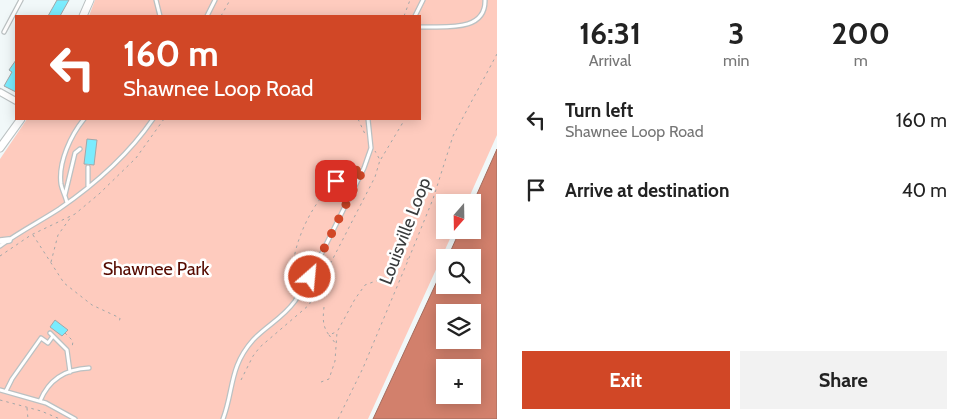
<!DOCTYPE html>
<html lang="en">
<head>
<meta charset="utf-8">
<style>
	:root { --surface:#fff; --page:#f2f2f2; --text:#222; --muted:#767676; --accent:#d14726 }
	body { margin:0; font-family:Cabin,sans-serif; background:var(--page); color:var(--text); height:100vh; display:flex; flex-direction:column; font-size:19px; white-space:nowrap }
	* { box-sizing:border-box; margin:0 }
	p { font-size:16px; color:var(--muted) }
	.icon { flex:none; width:28px; height:28px; fill:none; stroke:currentColor; stroke-width:2; stroke-linecap:round; stroke-linejoin:round }
	.map { position:relative; flex:1; overflow:hidden }
	.panel { display:flex; flex-direction:column; background:var(--surface); width:475px }
	.panel>* { flex:none }
	.banner { position:absolute; left:15px; top:15px; width:406px; height:105px; border-radius:0px; box-shadow:0 2px 12px #0003; background:#d14726; color:#fff; overflow:hidden }
	.needle { width:32px; rotate:200deg }
	.fabs { position:absolute; left:436px; top:194px; display:grid; gap:10px }
	.fabs a { display:grid; place-items:center; width:45px; height:45px; border-radius:0px; background:var(--surface); box-shadow:0 2px 12px #0003; font-size:25px }
	.pin { position:absolute; display:grid; place-items:center; width:42px; height:42px; color:#fff; margin:-21px; border-radius:10px; box-shadow:0 2px 8px #0006 }
	.me { position:absolute; width:55px; margin:-28px; rotate:27deg; stroke-linejoin:round; filter:drop-shadow(0 0 4px #0008) }
	.turn { display:flex; align-items:center; gap:18px; height:105px; padding:0 25px; font-size:22px }
	.turn .icon { width:65px; height:65px; stroke-width:2.5 }
	.turn b { display:block; font-size:35px; line-height:42px }
	.eta { display:flex; justify-content:space-evenly; align-items:center; height:85px; text-align:center }
	.eta b { font-size:30px; font-weight:700; line-height:35px }
	.primary-button { display:flex; gap:10px; margin-top:auto; padding:10px 25px }
	.primary-button a { flex:1; height:58px; border-radius:0px; background:var(--accent); color:#fff; font-size:20px; font-weight:700; line-height:58px; text-align:center }
	.primary-button a+a { background:var(--page); color:var(--text) }
	ul { padding:0; list-style:none }
	li { display:flex; align-items:center; gap:15px; height:70px; padding:0 25px }
	li div { flex:1 }
	li b { display:block; font-size:19px }
	li em { font-style:normal }
	main { display:flex; flex:1; min-height:0 }
	.map>svg:first-child { display:block }
	.green { fill:#fecbbe }
	.water { fill:#d2806c; stroke:#a46c5e; fill-rule:evenodd }
	.building { fill:#7aecfe; stroke:#a2a8a9 }
	.lines { fill:none; stroke-linecap:round; stroke-linejoin:round }
	.service-casing { stroke:#bbc1c2; stroke-width:5.5 }
	.minor-casing { stroke:#bbc1c2; stroke-width:8 }
	.tertiary-casing { stroke:#bbc1c2; stroke-width:9 }
	.path { stroke:#a2a7a8; stroke-width:1; stroke-dasharray:2.5 4; stroke-linecap:butt }
	.service { stroke:#fff; stroke-width:3 }
	.minor { stroke:#fff; stroke-width:5.5 }
	.tertiary { stroke:#fff; stroke-width:7 }
	.route { stroke:#d14726; stroke-width:9; stroke-dasharray:0 16.2 }
	.labels { text-anchor:middle; dominant-baseline:central; stroke-width:5; stroke-linejoin:round; paint-order:stroke }
	.street-label { font-size:18px; fill:#3a3c3d; stroke:#fff }
	.park-label { font-size:18px; fill:#550a00; stroke:#fff }
</style>
</head>
<body>
<main>
<div class="map">
<svg width="497" height="419" viewBox="0 0 497 419">
	<rect width="100%" height="100%" fill="#f1f8f9"/>
	<path class="green" d="M95 0H497V135L467 202H445V230H454L368 419H0V159L27 119H420V16H89Z"/>
	<path class="water" d="M497 149V419H373L445 264V285H472V258L448 257 460 230H472L473 203ZM445 312H472V340H445ZM445 368H472V395H445Z"/>
	<path class="building" d="M57 0H69L60 16H48Z
		M16 60V92L4 86 12 72 9 70Z
		M87 139 97 140 94 165 84 164Z
		M55 320 68 330 62 336 50 327Z"/>
	<g class="lines">
		<g class="service-casing">
			<path id="service" d="M156 0 160 16
				M207 16 215 0
				M415 16 423 0
				M420 27C443 26 486 33 485 0
				M4 32 21 0
				M88 167V186
				M65 195 75 153 80 149
				M67 203C66 197 62 190 61 184 58 162 71 135 84 119
				M0 246C19 232 39 222 59 209 94 185 129 154 153 119
				M50 333 67 350 70 372
				M0 390 46 403 75 419
				M6 391 12 379 41 338 48 343 53 336
				M40 401C49 379 66 369 89 368
				M223 419C234 390 229 367 253 340 266 326 283 318 295 301L310 277 364 168 371 148 368 119"/>
		</g>
		<g class="minor-casing">
			<path id="minor" d="M0 92 16 101
				M0 241 9 240"/>
		</g>
		<g class="tertiary-casing">
			<path id="tertiary" d="M83 16 90 0
				M0 148 21 119"/>
		</g>
		<path class="path" d="M221 16 230 0
			M404 16 410 0
			M358 119 365 134
			M381 159 405 119
			M33 235 64 283 92 305 120 318 119 323
			M0 256 31 235 75 214 99 194 136 158 164 119
			M51 262 58 235 71 217
			M295 293C294 282 292 269 294 258 300 225 325 179 358 170
			M324 307C323 317 322 326 329 335L336 332
			M65 333 73 341 72 348
			M329 335 336 344
			M241 380 253 356 260 347 309 305 375 177 380 160 375 151
			M321 382 329 379 335 361 337 332 355 299 365 285 384 278 400 260 408 259
			M0 400 41 411 60 419
			M27 408 28 419
			M338 419 363 368 409 258 433 199 453 136 497 54"/>
		<use href="#service" class="service"/>
		<use href="#minor" class="minor"/>
		<use href="#tertiary" class="tertiary"/>
	</g>
	<g class="lines">
		<path class="route" d="M310 277 364 168 350 172 336 181"/>
	</g>
	<g class="labels">
		<g class="street-label">
			<text transform="translate(405 231) rotate(-69)">Louisville Loop</text>
		</g>
		<g class="park-label">
			<text x="156" y="269">Shawnee Park</text>
		</g>
	</g>
</svg>
<div class="fabs">
<a><svg class="needle" viewBox="-14 -14 28 28"><path d="M0-13l5 13h-10z" fill="#e53935"/><path d="M0 13l5-13h-10z" fill="#767676"/></svg></a>
<a><svg class="icon" aria-label="search" viewBox="0 0 24 24"><circle cx="10" cy="10" r="6"/><path d="M15 15l6 6"/></svg></a>
<a><svg class="icon" aria-label="layers" viewBox="0 0 24 24"><path d="M12 4l9 5-9 5-9-5zM3 14l9 5 9-5"/></svg></a>
<a>+</a>
</div>
<div class="pin" style="left:336px;top:181px;background:#d93025"><svg class="icon" aria-label="arrive" viewBox="0 0 24 24"><path d="M6 21V4h12l-3 4 3 4H6"/></svg></div>
<svg class="me" style="left:310px;top:277px" viewBox="-20 -20 40 40"><circle r="17" fill="#d14726" stroke="#fff" stroke-width="3"/><path d="M0-11L8 9 0 5-8 9z" fill="#fff"/></svg>
<div class="banner">
<div class="turn"><svg class="icon" aria-label="left" viewBox="0 0 24 24"><path d="M17 20v-9H6M10 6l-5 5 5 5"/></svg><div><b>160 m</b>Shawnee Loop Road</div></div>
</div>
</div>
<section class="panel">
<div class="eta">
<div><b>16:31</b><p>Arrival</p></div>
<div><b>3</b><p>min</p></div>
<div><b>200</b><p>m</p></div>
</div>
<ul>
<li><svg class="icon" aria-label="left" viewBox="0 0 24 24"><path d="M17 20v-9H6M10 6l-5 5 5 5"/></svg><div><b>Turn left</b><p>Shawnee Loop Road</p></div><em>160 m</em></li>
<li><svg class="icon" aria-label="arrive" viewBox="0 0 24 24"><path d="M6 21V4h12l-3 4 3 4H6"/></svg><div><b>Arrive at destination</b></div><em>40 m</em></li>
</ul>
<div class="primary-button"><a>Exit</a><a>Share</a></div>
</section>
</main>
</body>
</html>
